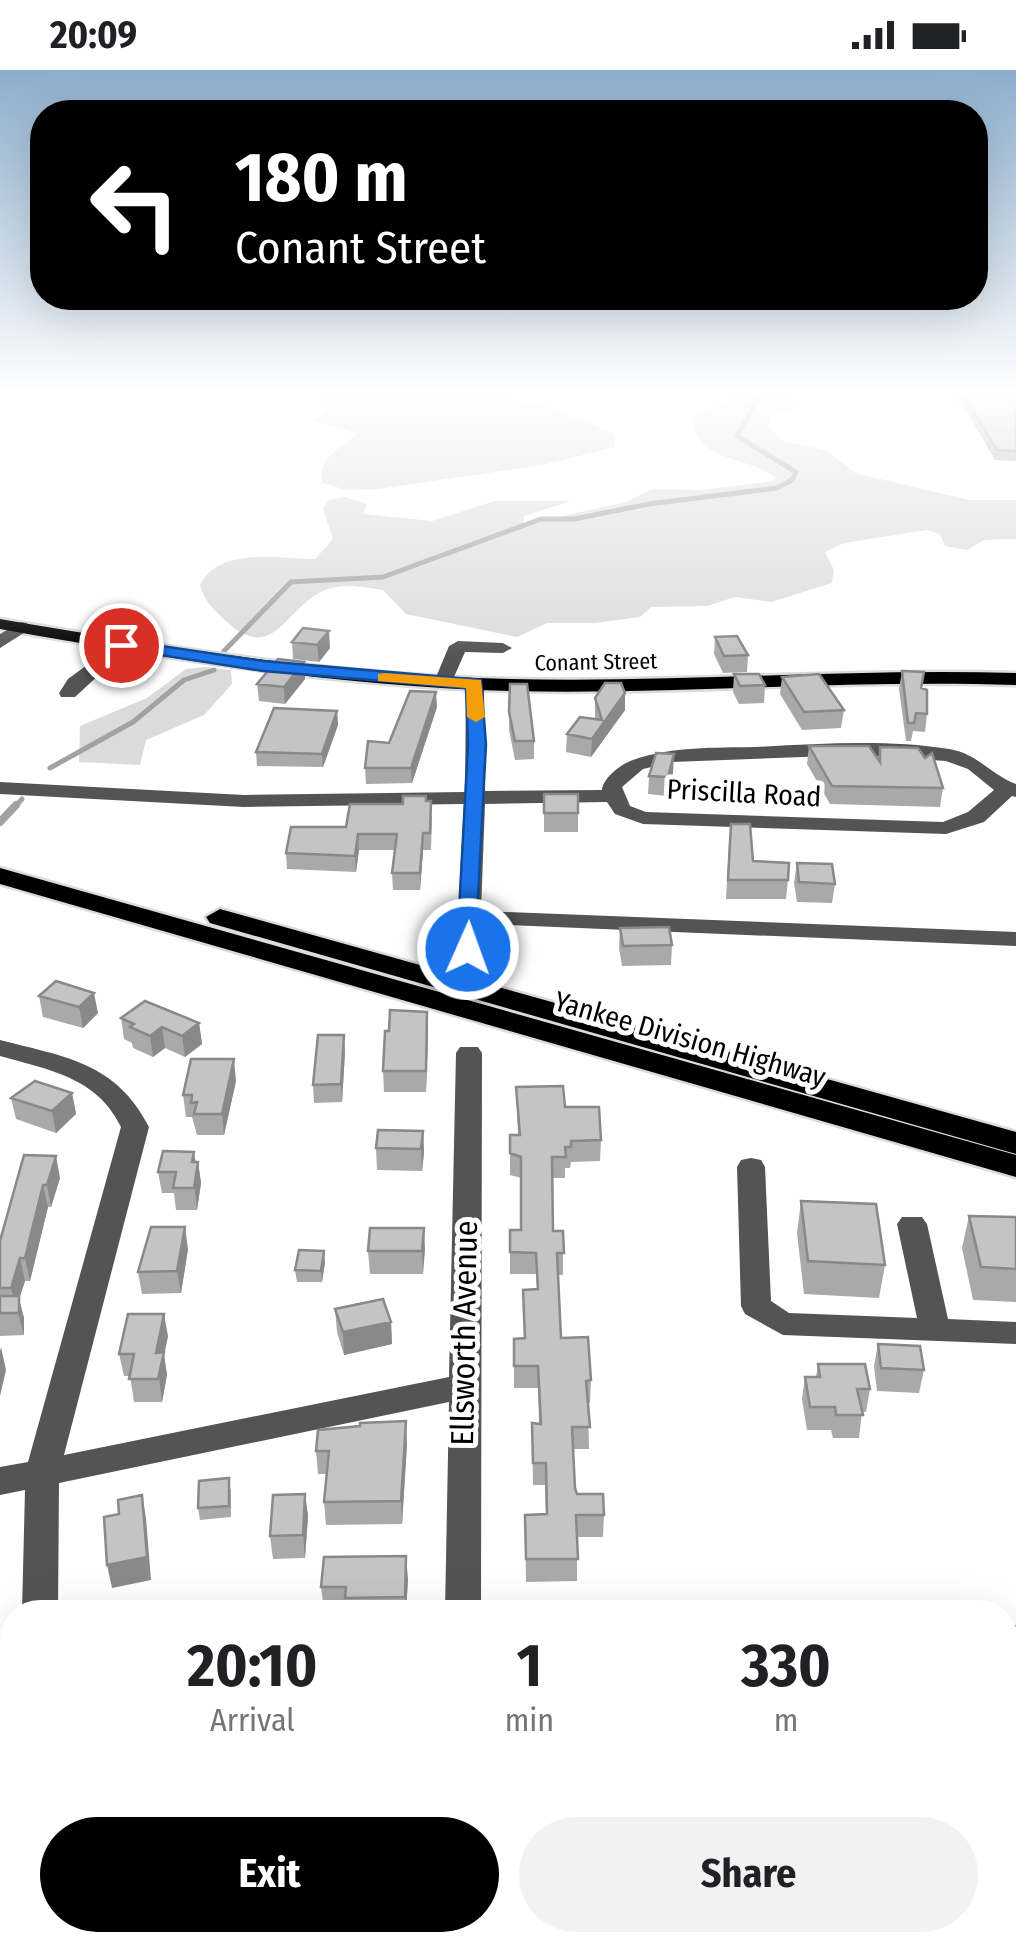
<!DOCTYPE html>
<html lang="en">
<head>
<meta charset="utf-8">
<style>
	:root { --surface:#fff; --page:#f2f2f2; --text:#202124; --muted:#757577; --accent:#000 }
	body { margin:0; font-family:"Fira Sans Condensed",sans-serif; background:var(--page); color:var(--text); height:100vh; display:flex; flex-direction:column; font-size:38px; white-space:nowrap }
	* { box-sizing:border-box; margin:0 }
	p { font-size:32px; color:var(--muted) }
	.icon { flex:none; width:55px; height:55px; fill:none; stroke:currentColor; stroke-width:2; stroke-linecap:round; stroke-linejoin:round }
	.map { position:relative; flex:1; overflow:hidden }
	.panel { position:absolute; left:0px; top:1530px; width:1018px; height:352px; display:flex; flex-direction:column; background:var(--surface); border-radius:40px 40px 0 0; box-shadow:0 10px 40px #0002 }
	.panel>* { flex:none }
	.guide { position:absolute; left:30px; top:30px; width:958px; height:210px; border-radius:40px; box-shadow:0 10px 40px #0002; background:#000; color:#fff; overflow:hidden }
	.pin { position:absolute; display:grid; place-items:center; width:85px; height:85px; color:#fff; margin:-42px; border:5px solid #fff; border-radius:50%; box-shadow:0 2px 10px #0007 }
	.me { position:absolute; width:110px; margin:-55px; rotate:2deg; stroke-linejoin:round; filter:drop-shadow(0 0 8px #0008) }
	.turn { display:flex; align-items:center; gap:35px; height:210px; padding:0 40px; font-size:45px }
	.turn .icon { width:130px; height:130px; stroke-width:2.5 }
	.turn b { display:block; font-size:70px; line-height:85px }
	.eta { display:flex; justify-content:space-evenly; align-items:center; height:170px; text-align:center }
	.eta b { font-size:60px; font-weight:700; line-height:70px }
	.button { display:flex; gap:20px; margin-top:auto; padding:20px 40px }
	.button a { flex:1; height:115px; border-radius:60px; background:var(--accent); color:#fff; font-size:40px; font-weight:700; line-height:115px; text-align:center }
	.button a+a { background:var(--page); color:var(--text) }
	.status { display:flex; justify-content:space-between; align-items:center; height:70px; padding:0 50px; background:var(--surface); direction:ltr }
	.status svg { height:28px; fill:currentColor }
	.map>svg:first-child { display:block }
	.green { fill:#dbdbdb }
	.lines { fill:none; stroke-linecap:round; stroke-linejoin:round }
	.stream-far1 { stroke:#a2a2a2; stroke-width:5 }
	.stream { stroke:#a2a2a2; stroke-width:8 }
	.major-casing { stroke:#dbdbdb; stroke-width:5 }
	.highway-casing { stroke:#dbdbdb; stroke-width:5 }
	.minor { fill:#545454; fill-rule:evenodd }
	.major { fill:#000; fill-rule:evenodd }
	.highway { fill:#000; fill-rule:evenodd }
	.wall { fill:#a9a9a9 }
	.shaded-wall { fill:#898989 }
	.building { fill:#c4c4c4; stroke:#898989; stroke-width:2.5 }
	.route { fill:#1a73e8; stroke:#114b97; stroke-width:2.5 }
	.slow { fill:#f59e0b }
	.labels { text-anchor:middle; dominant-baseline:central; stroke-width:10; stroke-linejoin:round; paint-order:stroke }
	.far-street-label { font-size:22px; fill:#000; stroke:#fff }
	.street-label { font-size:28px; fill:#000; stroke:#fff }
	.near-street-label { font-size:32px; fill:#000; stroke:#fff }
</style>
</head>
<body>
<div class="status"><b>20:09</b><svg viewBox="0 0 49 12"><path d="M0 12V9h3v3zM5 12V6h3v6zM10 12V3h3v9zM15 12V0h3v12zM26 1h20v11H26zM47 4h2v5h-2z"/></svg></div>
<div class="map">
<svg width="1016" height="1882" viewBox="0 0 1016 1882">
	<rect width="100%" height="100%" fill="#fff"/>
	<path class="green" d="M315 324 374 327 483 324 545 336 615 364V377L542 395 378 419 346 420 323 413C315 389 341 377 358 364L315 350 332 337Z
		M728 324 793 327 794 338 772 346 768 357 784 372 826 380 855 403 969 430H1016V469L984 470 967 480 945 476 940 464 927 460 844 473 825 482 834 500 832 513 771 532 735 527 707 536 651 537 640 547 596 553H547L517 567 406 544 383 520C367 517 343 513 328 519 286 533 276 596 227 552 215 541 204 531 200 515 219 476 280 489 315 489L333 469 323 439 329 430 345 427 367 434 363 444 432 451 495 431H571L524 446 523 455 626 432 652 419 701 420 774 411 776 408C744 383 699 396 692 347L734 329Z
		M205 597 231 600 232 614 204 645 146 670 140 695 79 692 80 656 147 628 186 599Z"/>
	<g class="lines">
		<path class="stream-far1" d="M224 581 291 512 383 507 541 449H574L649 434 777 418 792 410 796 402 737 366 759 327 747 324
			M50 698 133 652 184 610 214 600
			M14 738 22 729"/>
		<path class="stream" d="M0 752 16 735"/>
		<g class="major-casing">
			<path id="major" d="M0 549C169 578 338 605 510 609 679 613 847 598 1016 603V615C847 609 679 625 510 621 338 616 169 589 0 559Z"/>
		</g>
		<g class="highway-casing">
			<path id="highway" d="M0 798 1016 1085V1107L0 814Z
				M220 839 1016 1062V1084L210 853 206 847Z"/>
		</g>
		<path class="minor" d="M21 552 27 553V561L0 578V564Z
			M121 570 127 571V579L75 627H61L59 623 68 609Z
			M458 571 503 573 512 578 503 583 465 582 450 616H436L434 612 449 576Z
			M475 608 484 614 485 721 602 720C603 708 621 694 633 690 672 676 715 678 755 677 819 674 885 669 949 679 977 683 991 705 1016 714V727L1012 726 984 752 946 764 643 754 615 744 607 732 485 734 481 841 1016 862V876L481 854 480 879 468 886 456 879 464 734 244 737 0 724V712L244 725 465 722 466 614ZM857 685 946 691 968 699 994 720 968 742 943 752 646 742 630 736 622 717 643 699 672 692Z
			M0 970C65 987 116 992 149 1057L64 1385 449 1307 456 983 460 977H478L482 983 481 1542H445L449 1332 59 1413 58 1542H22L25 1420 0 1425V1397L28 1392 121 1057C97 1007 49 1000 0 986Z
			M751 1088 761 1090 765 1097 771 1231 789 1243 917 1248 897 1154 902 1147H922L927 1154 948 1249 1016 1252V1274L783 1265 745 1244 741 1236 737 1097 741 1090Z
			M1016 1671V1707L1005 1708V1672Z
			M32 1870H76V1882H32Z
			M492 1870H536L539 1882H495Z"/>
		<use href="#major" class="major"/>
		<use href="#highway" class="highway"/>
	</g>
	<path class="wall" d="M952 324H1004L1016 335V391L995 390 968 344Z
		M715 567 748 585 747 602 723 603 714 584Z
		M292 572 330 578 319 592 293 589Z
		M304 592 305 609 285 634 259 631 257 614Z
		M902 601 927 644 925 662 913 661 911 671H906L899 619Z
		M734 604 765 615 764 633 739 634 733 622Z
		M782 607 844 640 841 658 802 660 780 624Z
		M510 614 534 671V689L515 690 509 660Z
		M595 628 625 640 591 687 566 682 567 664 595 649Z
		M437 637 412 713 366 714 365 698 389 673Z
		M337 641 338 655 323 697 257 696 256 682Z
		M809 676 878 690 880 677 943 718 940 737 830 734 807 694Z
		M673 703 667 726 648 724 649 706Z
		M544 724 578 743V762H544Z
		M426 731 432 747 431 780H423L420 820H393L392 803 395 780H359L356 802 287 799 286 783 403 734Z
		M729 773 753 791 788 810 786 829H726Z
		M797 793 835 814 832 833 797 832 794 813Z
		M620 858 672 875 671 895 622 896 619 878Z
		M56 911 98 943 83 958 43 947 39 926Z
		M121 948 199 953 202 974 185 987 165 978 153 987 133 978 132 973 124 969Z
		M428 963 426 1022H384L383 1001Z
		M345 982 342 1032 314 1033 313 1015Z
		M236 1011 224 1065H197L192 1047H186L183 1025Z
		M516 1017 565 1037 601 1070 600 1091 571 1092 570 1098H565V1108H552L553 1161H563V1205H558L561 1268 591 1310 590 1333H588L589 1379H573L575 1418 577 1424 604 1445 603 1467H577V1511L526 1512 525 1445H546L545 1415H533L532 1353 539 1354 538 1318H514V1269L524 1268 523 1220 537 1219 536 1204H510V1160H521V1108L510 1105V1065H518Z
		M72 1023 76 1044 56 1063 16 1049 11 1028Z
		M423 1061 424 1082 422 1101 377 1100 376 1078Z
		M24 1085 60 1108 51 1137H48L30 1211H25L19 1229 24 1248V1265L0 1266V1171Z
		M195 1092H198L201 1113 197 1140H176L174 1123H162L158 1102Z
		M801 1131 885 1195 879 1228 804 1224 797 1163Z
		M969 1146 1016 1147V1232L973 1230 962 1178Z
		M424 1158 423 1204H370L368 1181Z
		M188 1179 181 1223 142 1224 138 1202Z
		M325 1192 322 1212H297L295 1200Z
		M335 1239 391 1252 392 1274 344 1285 337 1262Z
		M168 1266 164 1285 167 1305 162 1332H134L130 1306H124L119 1284Z
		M878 1274 924 1300 919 1323 877 1321 874 1296Z
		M818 1294 870 1319 866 1342H862L859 1368H833L831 1360H807L802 1329 805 1307H816Z
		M360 1356 407 1374 402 1454 326 1455 324 1432 327 1404H318L316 1381Z
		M231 1419V1447L200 1450 198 1438Z
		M305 1424 308 1446 305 1488 273 1489 270 1466Z
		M408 1509 406 1542H347L346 1540H324L321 1517Z
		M1016 1556V1619L1005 1620V1557Z
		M1005 1850 1009 1867 1005 1882H951L948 1870H1005Z
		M609 1870H723L687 1880V1882H613Z
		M851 1870H897L901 1882H855Z"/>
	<path class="shaded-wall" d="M329 561 330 578 319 592 317 575Z
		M304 592 305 609 285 634 284 617Z
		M436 622 437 637 412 713 411 698Z
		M625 623V640L591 687 592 669Z
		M337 641 338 655 323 697 322 684Z
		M674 684 673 703 667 726 668 707Z
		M423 763V780L420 820V803Z
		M358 764 359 780 356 802 355 786Z
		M94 923 98 943 83 958 79 937Z
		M427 942 428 963 426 1022V1001Z
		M199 953 202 974 185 987 182 966Z
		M162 957 165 978 153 987 150 966Z
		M344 965 345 982 342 1032 341 1014Z
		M234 989 236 1011 224 1065 222 1044Z
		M72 1023 76 1044 56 1063 52 1041Z
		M423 1061 424 1082 422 1101 421 1079Z
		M194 1082 197 1101 198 1092 201 1113 197 1140 192 1092Z
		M56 1086 60 1108 51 1137 47 1115Z
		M43 1115 48 1137 30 1211 25 1188Z
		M185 1157 188 1179 181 1223 177 1201Z
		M424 1158 425 1180 423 1204 422 1181Z
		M324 1181 325 1192 322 1212 321 1201Z
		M20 1188 25 1211 19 1229 24 1248V1265L11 1218Z
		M164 1244 168 1266 164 1285 167 1305 162 1332 156 1283Z
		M391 1252 392 1274 344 1285 343 1262Z
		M1 1277 6 1300 0 1326V1281Z
		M406 1351 407 1374 402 1454 401 1431Z
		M305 1424 308 1446 305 1488 303 1465Z
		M142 1425 146 1448 151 1510 112 1518 107 1495Z
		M406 1486 408 1509 406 1542 405 1527Z
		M678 1870H723L687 1880V1882H628Z"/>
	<path class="building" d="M961 324H1004L1016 335V381L997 380 970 335Z
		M303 558 329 561 317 575 292 572Z
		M737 566 748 585 724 586 715 567Z
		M278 589 304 592 284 617 257 614Z
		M902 601 924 602 921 618 927 620V644L916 643 914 653H908Z
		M734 604H759L765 615 740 616Z
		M819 604 844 640 804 642 782 607Z
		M605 613H621L625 623 592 669 567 664 580 647 602 650 595 628Z
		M510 614H527L534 671H515L509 642Z
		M410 621 436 622 411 698H365L368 671 389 673Z
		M274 638 337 641 322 684 256 682Z
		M809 676H869L880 692V677L918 678 925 688 932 683 943 718 832 716Z
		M656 683 674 684 668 707 649 706Z
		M544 724H578V743H544Z
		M403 726H426V731H431L430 763H423L420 803H392L397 764H358L355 786 286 783 291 757H346L350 734H403Z
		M731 754H750L753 791 789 793 788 810H728Z
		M797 793 832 794 835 814 799 812Z
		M669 857 672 875 623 876 620 858Z
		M56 911 94 923 79 937 39 926Z
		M145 931 199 953 182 966 162 957 150 966 130 957 134 954 121 948Z
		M390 940 427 942 426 1001H383L385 961H389Z
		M318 965H344L341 1014 313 1015Z
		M191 989H234L222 1044H194L197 1032 191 1033 192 1025H183Z
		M35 1011 72 1023 52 1041 11 1028Z
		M563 1016 565 1037H599L601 1070 571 1071V1077H565L566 1087H552L553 1161H563L564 1183H557L561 1268 588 1267 591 1310 586 1311 590 1357H572L575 1418 577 1424H603L604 1445H576L578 1489H526L525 1445 547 1444 546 1393H533L532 1353 541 1354 538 1296H514V1269L525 1268 523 1220 538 1219 536 1183 510 1182V1160H521V1087L510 1083V1065H520L516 1017Z
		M378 1060 423 1061 421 1079 376 1078Z
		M163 1081 194 1082 192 1092H198L194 1118H173L176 1102H158Z
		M24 1085 56 1086 47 1115H43L25 1188H20L11 1218H0V1171Z
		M801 1131 876 1134 885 1195 808 1191Z
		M969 1146 1016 1147V1199L981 1197Z
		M151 1157H185L177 1201 138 1202Z
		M370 1158H424L422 1181H368Z
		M299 1180 324 1181 321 1201 295 1200Z
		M0 1226H19V1243H0Z
		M383 1229 391 1252 343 1262 335 1239Z
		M128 1244H164L156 1283 164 1282 158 1309H129L134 1284H119Z
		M878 1274 920 1276 924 1300 881 1298Z
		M818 1294H865L870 1319H857L863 1345H836L835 1337H810L805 1307H820Z
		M406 1351 401 1431 324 1432 329 1381H316L318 1360 360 1356V1353Z
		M229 1408V1436L198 1438 199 1411Z
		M305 1424 303 1465 270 1466 273 1425Z
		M142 1425 147 1487 107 1495 104 1447 119 1444 118 1430Z
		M406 1486 405 1527 345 1528 346 1517H321L324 1487Z
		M1016 1556V1597H1010L1005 1586V1557Z
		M1005 1850 1009 1867H1005Z
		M160 1870H202L203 1882H143L161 1878Z
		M348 1870H406L407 1876 427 1872 429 1882H350Z
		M617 1870H678L628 1882H620Z
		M863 1870H897L901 1882H866Z"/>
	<linearGradient id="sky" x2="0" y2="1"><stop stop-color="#8cadcc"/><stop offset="0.55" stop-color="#fff"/><stop offset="1" stop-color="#fff" stop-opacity="0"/></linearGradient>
	<rect width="1016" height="587" fill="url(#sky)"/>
	<path class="route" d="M121 570 263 591 481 610 486 674 475 883 468 885 457 879 468 674 466 618 263 601 116 578V572Z"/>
	<path class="slow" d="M384 603 481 610 485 647 476 652 467 647 466 618 378 611V604Z"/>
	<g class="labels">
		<g class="far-street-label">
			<text transform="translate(596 592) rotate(-1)">Conant Street</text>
		</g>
		<g class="street-label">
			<text transform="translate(744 723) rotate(3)">Priscilla Road</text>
			<text transform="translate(690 969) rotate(16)">Yankee Division Highway</text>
		</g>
		<g class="near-street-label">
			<text transform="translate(464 1263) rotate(-89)">Ellsworth Avenue</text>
		</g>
	</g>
</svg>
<div class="pin" style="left:121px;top:575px;background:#d93025"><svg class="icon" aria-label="arrive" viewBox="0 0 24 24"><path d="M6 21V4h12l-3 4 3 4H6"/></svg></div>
<svg class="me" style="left:468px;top:879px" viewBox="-20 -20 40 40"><circle r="17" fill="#1a73e8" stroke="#fff" stroke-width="3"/><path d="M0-11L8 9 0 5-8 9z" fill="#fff"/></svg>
<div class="guide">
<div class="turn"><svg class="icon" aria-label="left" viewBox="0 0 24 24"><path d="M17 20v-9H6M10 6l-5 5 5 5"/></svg><div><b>180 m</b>Conant Street</div></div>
</div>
<section class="panel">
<div class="eta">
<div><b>20:10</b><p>Arrival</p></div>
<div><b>1</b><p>min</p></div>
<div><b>330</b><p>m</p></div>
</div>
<div class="button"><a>Exit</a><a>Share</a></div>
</section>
</div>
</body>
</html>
